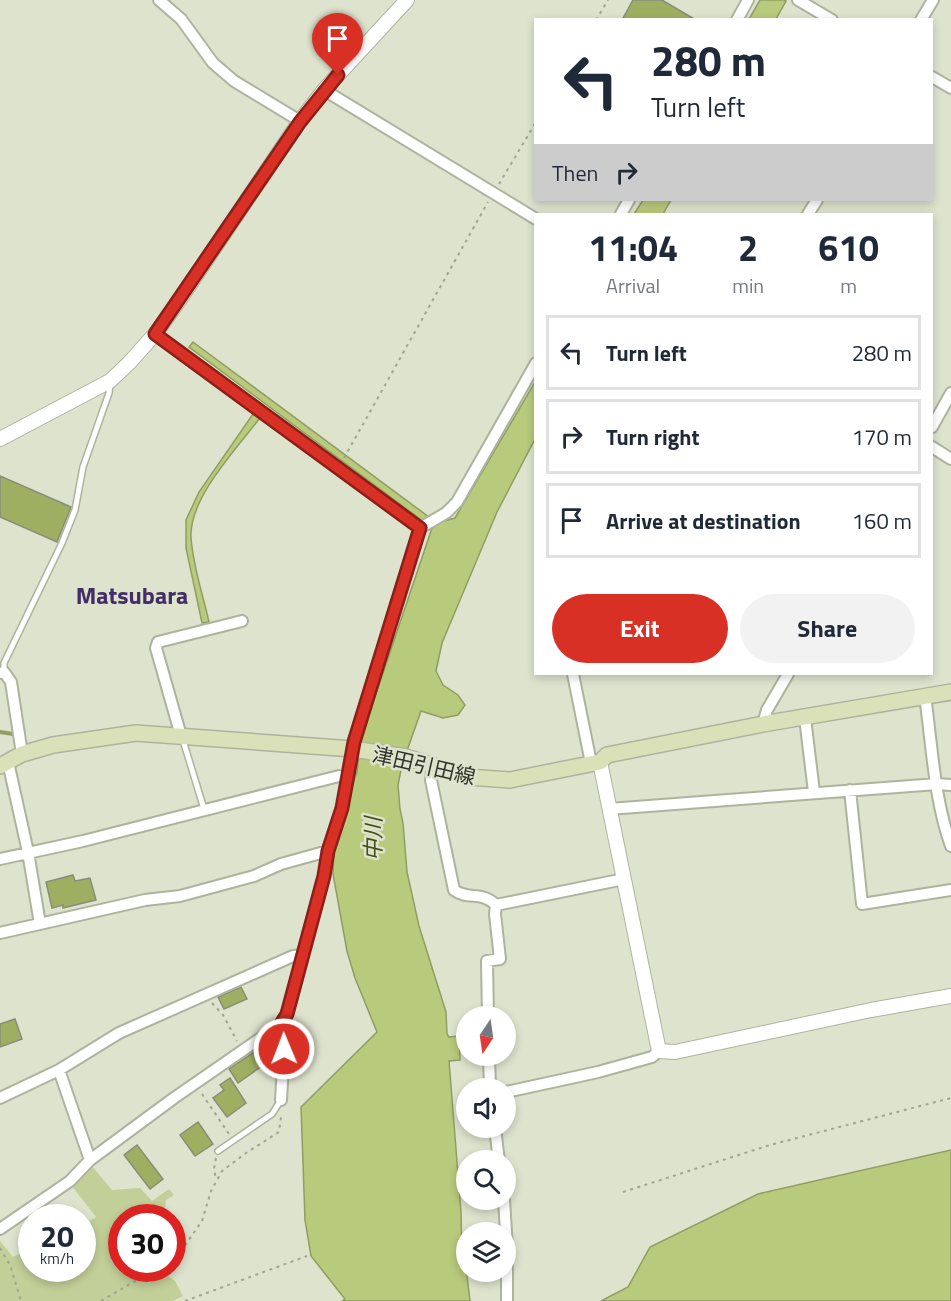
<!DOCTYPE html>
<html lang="en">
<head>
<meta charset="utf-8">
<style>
	:root { --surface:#fff; --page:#f2f2f3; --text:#1f2937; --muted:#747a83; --line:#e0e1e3; --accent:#d93025 }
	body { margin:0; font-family:"Titillium Web","Noto Sans JP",sans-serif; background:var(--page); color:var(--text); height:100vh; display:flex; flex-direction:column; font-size:22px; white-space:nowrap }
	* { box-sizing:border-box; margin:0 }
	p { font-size:20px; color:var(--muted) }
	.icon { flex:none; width:33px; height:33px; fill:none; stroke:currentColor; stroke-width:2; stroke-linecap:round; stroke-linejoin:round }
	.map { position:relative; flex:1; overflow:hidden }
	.panel { position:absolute; left:534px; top:213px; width:399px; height:462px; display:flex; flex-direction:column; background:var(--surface); border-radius:0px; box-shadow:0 3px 9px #0003 }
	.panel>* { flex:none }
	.top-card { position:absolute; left:534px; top:18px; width:399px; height:183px; border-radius:0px; box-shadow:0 3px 9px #0003; background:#fff; color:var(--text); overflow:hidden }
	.needle { width:39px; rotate:193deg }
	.buttons { position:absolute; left:456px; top:1006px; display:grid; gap:12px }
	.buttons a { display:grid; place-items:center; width:60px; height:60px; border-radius:50%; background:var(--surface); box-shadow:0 3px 9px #0003; font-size:30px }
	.speed { position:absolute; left:18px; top:1204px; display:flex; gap:12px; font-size:30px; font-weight:700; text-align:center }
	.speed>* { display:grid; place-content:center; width:78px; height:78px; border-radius:50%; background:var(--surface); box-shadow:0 3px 9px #0003; line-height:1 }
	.speed small { font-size:15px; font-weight:400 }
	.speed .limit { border:9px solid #d22; background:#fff; color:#111 }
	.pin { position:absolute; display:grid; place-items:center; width:51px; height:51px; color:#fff; margin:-62px -26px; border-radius:50% 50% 50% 0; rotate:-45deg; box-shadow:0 0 6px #0007 }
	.pin .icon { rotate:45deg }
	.me { position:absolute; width:66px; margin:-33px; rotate:359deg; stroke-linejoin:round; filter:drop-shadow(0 0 4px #0008) }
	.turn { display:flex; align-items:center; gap:21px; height:126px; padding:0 18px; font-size:27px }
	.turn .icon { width:78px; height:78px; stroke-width:2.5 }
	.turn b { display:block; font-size:42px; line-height:51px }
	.then { display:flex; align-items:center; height:57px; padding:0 18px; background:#0003; gap:12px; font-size:22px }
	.eta { display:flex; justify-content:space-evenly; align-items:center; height:102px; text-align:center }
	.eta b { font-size:36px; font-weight:700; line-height:42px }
	.cta { display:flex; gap:12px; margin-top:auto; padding:12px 18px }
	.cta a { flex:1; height:69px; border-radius:36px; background:var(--accent); color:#fff; font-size:24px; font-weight:700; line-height:69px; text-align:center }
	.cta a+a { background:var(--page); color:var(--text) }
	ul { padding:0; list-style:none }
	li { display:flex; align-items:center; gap:18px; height:75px; margin:0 12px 9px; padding:0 6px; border:3px solid var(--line); border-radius:0px }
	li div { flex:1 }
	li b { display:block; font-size:22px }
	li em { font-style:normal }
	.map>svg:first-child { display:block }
	.green { fill:#c2cf98 }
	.water { fill:#b8ca7b; stroke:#909d63; stroke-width:1.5 }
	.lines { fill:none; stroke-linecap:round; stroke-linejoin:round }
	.stream { stroke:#909d63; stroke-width:4 }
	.building { fill:#9eaf61; stroke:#888d79; stroke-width:1.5 }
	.service-casing { stroke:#aeb39e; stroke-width:8 }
	.minor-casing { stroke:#aeb39e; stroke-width:14 }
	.tertiary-casing { stroke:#aeb39e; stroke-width:16 }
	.secondary-casing { stroke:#aeb39e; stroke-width:18 }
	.path { stroke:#9fa493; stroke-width:2; stroke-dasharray:3 4.5; stroke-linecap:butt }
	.service { stroke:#fff; stroke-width:5 }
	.minor { stroke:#fff; stroke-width:10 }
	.tertiary { stroke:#fff; stroke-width:14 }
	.secondary { stroke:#dae0b8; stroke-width:15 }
	.route-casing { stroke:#8d1f18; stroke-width:15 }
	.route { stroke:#d93025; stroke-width:10 }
	.labels { text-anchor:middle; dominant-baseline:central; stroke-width:5; stroke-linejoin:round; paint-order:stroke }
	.street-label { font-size:21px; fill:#32342c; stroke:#dde3cd }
	.water-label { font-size:22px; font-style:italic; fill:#454f16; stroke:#dde3cd }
	.quarter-label { font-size:24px; font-weight:bold; fill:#432d67; stroke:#dde3cd }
</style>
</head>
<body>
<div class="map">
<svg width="951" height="1301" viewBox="0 0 951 1301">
	<rect width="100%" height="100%" fill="#dde3cd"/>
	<path class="green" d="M91 1165 112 1190 140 1188 152 1201 169 1189 174 1195 166 1200 164 1218H122V1269H141L148 1283 168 1276 175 1281 183 1296 173 1301H0V1241L13 1257 31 1248 32 1269H82L83 1224 96 1217 71 1185Z"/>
	<path class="water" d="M760 0H784L786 1 776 19H749Z
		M643 200H671L663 214H634Z
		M193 342 437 523 455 518 535 382V439L497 512 442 643 436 671 443 685 458 695 465 705 458 715 443 718 421 711 402 765 398 785 400 809 403 823 407 872 419 926 446 1012 447 1034 449 1037 459 1036 460 1060 449 1061 461 1212 462 1265 466 1268 470 1301H342L345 1299 311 1256 305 1220 301 1107 377 1032 355 978 347 951 333 874 334 847 357 772 361 738 432 528 189 347Z
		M253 414 260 418C237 448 190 497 191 536 192 563 203 595 209 622L202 623 186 548V520L199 492Z
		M951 1150V1301H601L628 1287 650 1247 758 1194Z"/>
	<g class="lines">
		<path class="stream" d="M0 732 13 734"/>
	</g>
	<path class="building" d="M633 0H662L696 20H622Z
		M0 476 71 507 57 542 0 517Z
		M73 875 75 881 90 878 96 900 63 908V905L52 908 46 882Z
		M241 987 247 999 224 1009 218 997Z
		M15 1019 22 1039 0 1047V1024Z
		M269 1042 276 1053V1056L238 1083 229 1069Z
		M230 1078 246 1103 227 1117 213 1098 224 1090 220 1085Z
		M198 1122 213 1144 195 1156 180 1135Z
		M137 1145 163 1179 150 1189 124 1155Z"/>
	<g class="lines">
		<g class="service-casing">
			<path id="service" d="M4 672V663L62 543 75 510 83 467 109 393 110 382
				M182 737 204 809
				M218 1151 272 1114 281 1100"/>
		</g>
		<g class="minor-casing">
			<path id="minor" d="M159 0 181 19 213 63 234 81 300 121
				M798 0 832 20
				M737 20 748 0
				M921 20 933 0
				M932 77 951 88
				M324 90 536 219
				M621 214 629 200
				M808 214 817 200
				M155 334 420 528
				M932 427 951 393
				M932 447 951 459
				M0 673 4 672 11 682 22 754
				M573 674 591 763
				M925 696C932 745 934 799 951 846
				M805 718 814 792
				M763 724 767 710 788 674
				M181 736 156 648 158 642 242 621
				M8 762 28 852 40 924
				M433 765 431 780 454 890C469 901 480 890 496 905L624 879
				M850 790 862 904 951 890
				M609 809 937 784 951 785
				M0 859 83 841 339 776 349 778
				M0 933 145 900 180 896 254 876 281 864 328 851
				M488 1017 487 961 500 959 495 914 496 905
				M489 1056 490 1089
				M59 1070 90 1160
				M506 1092 598 1072 652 1057 659 1051
				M0 1098 59 1070 119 1033 293 956 303 955
				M281 1100 285 1031 281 1024
				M495 1128 499 1161
				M504 1200 507 1247V1301
				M0 1229 70 1181 90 1160 174 1098 281 1024 287 1014 324 876 328 851 342 808 354 742 420 528 446 513 457 502 536 363"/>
		</g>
		<g class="tertiary-casing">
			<path id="tertiary" d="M0 439 110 381 129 363 155 334 178 302 300 121 324 90 407 0
				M600 762 659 1051 675 1052 871 1010 951 996"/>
		</g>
		<g class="secondary-casing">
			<path id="secondary" d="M0 766 22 754 53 745 136 733 353 749 406 757 468 777 510 780 600 762 607 755 763 724 951 692"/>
		</g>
		<path class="path" d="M596 20 608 0
			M499 184 536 122
			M344 458 488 202
			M212 1003 223 1015 237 1041
			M202 1094 229 1134
			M216 1158 214 1169 216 1179
			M623 1192 770 1145 951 1098
			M0 1248 10 1265 21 1301
			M172 1264 202 1221 211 1191 222 1171 246 1153 279 1132 281 1117
			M101 1301 137 1280 161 1269
			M185 1301 307 1256"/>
		<use href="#service" class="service"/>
		<use href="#minor" class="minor"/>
		<use href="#tertiary" class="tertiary"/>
		<use href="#secondary" class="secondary"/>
	</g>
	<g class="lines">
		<g class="route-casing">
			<path id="route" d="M284 1049 285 1031 281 1024 287 1014 324 876 328 851 342 808 354 742 420 528 155 334 300 122 338 75"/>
		</g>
		<use href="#route" class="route"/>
	</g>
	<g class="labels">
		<g class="street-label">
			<text transform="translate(424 765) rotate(13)">津田引田線</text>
		</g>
		<g class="water-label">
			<text transform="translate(373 839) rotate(-90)">中川</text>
		</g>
		<g class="quarter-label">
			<text x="132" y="595">Matsubara</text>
		</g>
	</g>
</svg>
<div class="buttons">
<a><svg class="needle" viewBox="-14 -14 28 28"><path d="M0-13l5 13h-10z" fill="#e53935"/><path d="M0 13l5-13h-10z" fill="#747a83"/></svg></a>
<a><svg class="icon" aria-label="sound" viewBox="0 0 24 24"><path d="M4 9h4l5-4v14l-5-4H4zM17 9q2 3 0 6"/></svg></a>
<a><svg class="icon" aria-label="search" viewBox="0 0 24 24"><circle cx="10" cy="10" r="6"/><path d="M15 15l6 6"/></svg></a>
<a><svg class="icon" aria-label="layers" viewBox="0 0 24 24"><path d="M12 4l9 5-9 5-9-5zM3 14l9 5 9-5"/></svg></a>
</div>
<div class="speed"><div>20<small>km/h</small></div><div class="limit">30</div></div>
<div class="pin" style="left:338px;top:75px;background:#d93025"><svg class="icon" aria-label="arrive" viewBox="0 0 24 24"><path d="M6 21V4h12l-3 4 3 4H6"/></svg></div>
<svg class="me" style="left:284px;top:1049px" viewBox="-20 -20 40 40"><circle r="17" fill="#d93025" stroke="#fff" stroke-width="3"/><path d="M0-11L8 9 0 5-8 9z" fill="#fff"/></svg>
<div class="top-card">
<div class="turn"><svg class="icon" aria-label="left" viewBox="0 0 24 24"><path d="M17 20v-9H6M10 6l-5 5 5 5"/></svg><div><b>280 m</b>Turn left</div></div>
<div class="then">Then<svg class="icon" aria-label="right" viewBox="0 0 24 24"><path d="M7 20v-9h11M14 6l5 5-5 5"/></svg></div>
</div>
<section class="panel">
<div class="eta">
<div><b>11:04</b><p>Arrival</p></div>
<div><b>2</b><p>min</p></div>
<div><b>610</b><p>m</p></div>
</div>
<ul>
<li><svg class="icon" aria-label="left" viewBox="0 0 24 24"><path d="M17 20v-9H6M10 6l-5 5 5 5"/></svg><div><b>Turn left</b></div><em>280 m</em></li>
<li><svg class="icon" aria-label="right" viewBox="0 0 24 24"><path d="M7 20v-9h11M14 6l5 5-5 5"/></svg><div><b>Turn right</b></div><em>170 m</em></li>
<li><svg class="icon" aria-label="arrive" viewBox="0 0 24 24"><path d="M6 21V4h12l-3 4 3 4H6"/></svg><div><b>Arrive at destination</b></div><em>160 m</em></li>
</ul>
<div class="cta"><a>Exit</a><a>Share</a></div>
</section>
</div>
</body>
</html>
